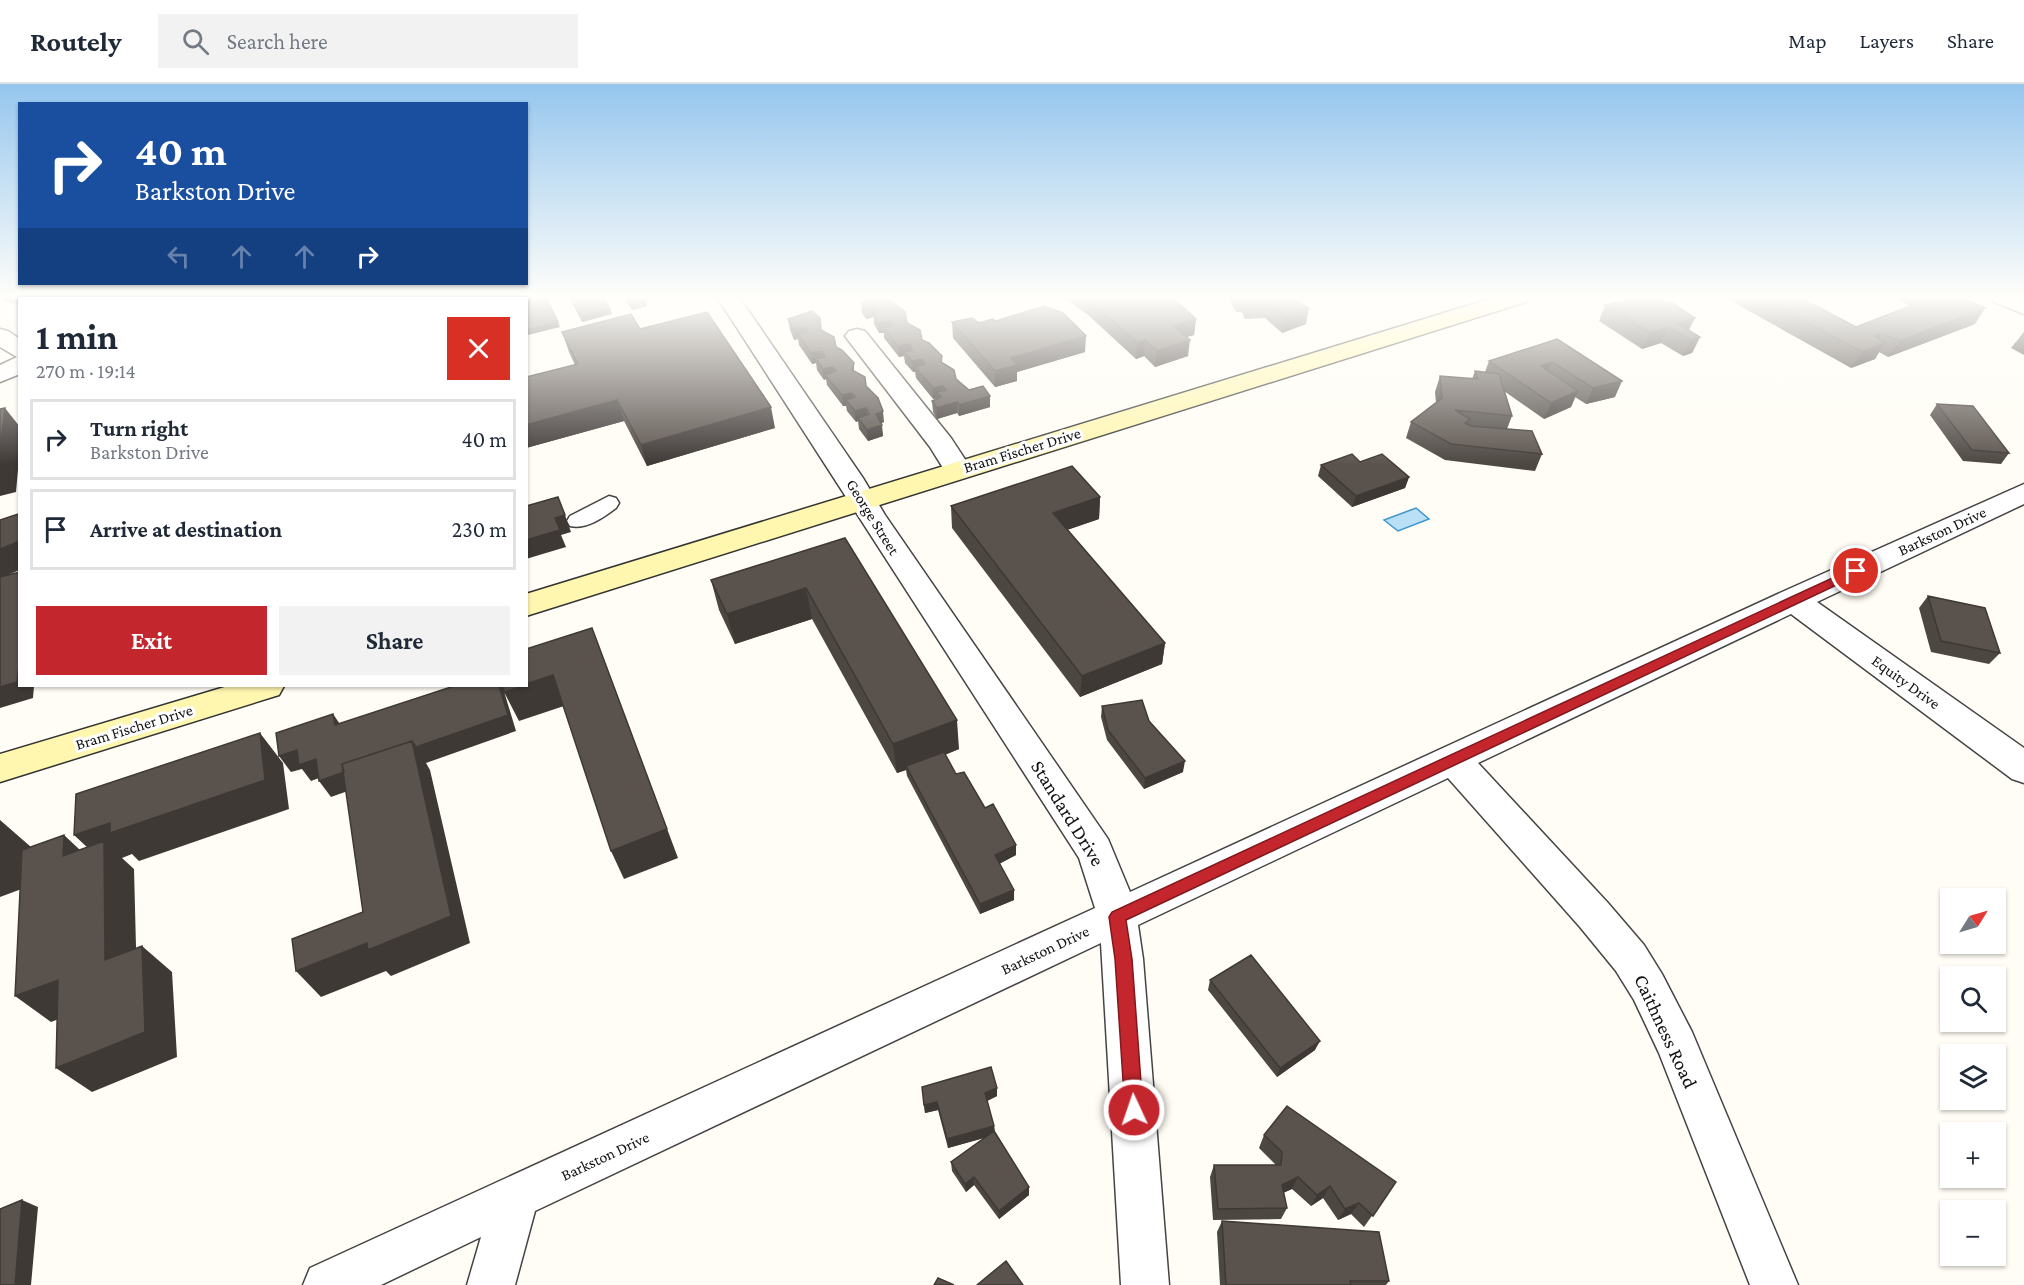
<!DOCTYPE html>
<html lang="en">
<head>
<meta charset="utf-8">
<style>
	:root { --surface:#fff; --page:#f2f2f3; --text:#1f2937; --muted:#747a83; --line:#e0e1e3; --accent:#c4262e }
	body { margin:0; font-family:"Crimson Pro",serif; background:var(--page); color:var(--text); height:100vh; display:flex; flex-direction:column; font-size:22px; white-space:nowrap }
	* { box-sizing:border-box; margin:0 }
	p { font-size:20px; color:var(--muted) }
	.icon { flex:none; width:33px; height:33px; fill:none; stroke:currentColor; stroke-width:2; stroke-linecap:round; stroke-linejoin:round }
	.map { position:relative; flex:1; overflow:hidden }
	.panel { position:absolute; left:18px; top:213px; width:510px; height:390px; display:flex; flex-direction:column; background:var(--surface); border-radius:0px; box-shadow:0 2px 4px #0004 }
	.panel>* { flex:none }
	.banner { position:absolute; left:18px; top:18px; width:510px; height:183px; border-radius:0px; box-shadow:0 2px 4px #0004; background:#1a4fa0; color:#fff; overflow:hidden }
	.needle { width:39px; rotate:53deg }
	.controls { position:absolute; left:1940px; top:804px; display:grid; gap:12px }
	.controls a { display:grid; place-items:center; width:66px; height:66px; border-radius:0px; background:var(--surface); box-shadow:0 2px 4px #0004; font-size:30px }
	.pin { position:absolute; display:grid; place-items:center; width:51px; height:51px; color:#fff; margin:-26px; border:3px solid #fff; border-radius:50%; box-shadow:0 2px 6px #0007 }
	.me { position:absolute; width:66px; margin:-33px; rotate:357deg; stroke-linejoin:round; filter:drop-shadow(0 0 4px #0008) }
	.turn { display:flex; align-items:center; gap:21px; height:126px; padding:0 18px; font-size:27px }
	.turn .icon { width:78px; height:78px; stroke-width:2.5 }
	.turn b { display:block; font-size:42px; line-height:51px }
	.lanes { display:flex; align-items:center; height:57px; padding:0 18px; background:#0003; justify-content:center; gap:30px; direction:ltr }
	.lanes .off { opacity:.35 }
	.round { display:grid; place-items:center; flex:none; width:63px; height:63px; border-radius:0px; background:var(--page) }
	.head { display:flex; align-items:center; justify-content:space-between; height:102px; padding:0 18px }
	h1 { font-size:36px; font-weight:700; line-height:45px }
	.primary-button { display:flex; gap:12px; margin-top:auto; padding:12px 18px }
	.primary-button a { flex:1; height:69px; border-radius:0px; background:var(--accent); color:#fff; font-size:24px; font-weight:700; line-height:69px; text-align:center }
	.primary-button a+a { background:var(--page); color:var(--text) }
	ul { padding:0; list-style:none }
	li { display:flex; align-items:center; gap:18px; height:81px; margin:0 12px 9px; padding:0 6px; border:3px solid var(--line); border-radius:0px }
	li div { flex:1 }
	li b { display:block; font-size:22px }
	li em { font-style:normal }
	header { display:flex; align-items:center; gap:36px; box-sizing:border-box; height:84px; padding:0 30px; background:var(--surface); border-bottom:2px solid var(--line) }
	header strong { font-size:28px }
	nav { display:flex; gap:33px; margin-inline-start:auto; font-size:21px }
	.search { width:420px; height:54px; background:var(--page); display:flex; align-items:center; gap:15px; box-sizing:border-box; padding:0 21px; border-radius:0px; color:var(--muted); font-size:22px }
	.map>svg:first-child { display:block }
	.water { fill:#b9e0f7; stroke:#3f96cf; stroke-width:1.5 }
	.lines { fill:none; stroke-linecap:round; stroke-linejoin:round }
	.pedestrian-casing { stroke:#444; stroke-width:3 }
	.minor-casing { stroke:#444; stroke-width:3 }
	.secondary-casing { stroke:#333; stroke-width:3 }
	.pedestrian { fill:#fff; fill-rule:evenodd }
	.minor { fill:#fff; fill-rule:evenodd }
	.secondary { fill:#fff6b0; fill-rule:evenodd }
	.wall { fill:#4d4742 }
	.shaded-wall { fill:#3f3936 }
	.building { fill:#5a524d; stroke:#3f3936; stroke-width:1.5 }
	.route { fill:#c4262e; stroke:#7f191e; stroke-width:1.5 }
	.labels { text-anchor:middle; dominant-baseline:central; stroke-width:6; stroke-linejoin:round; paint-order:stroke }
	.street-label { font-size:16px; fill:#111; stroke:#fff }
	.near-street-label { font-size:20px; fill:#111; stroke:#fff }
</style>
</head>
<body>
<header>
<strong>Routely</strong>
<div class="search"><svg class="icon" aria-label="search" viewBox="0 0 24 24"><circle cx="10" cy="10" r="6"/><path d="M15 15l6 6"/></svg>Search here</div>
<nav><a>Map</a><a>Layers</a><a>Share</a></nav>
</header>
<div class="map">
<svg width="2024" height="1201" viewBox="0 0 2024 1201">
	<rect width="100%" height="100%" fill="#fffdf5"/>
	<path class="water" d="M1416 424 1429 435 1398 447 1384 436Z"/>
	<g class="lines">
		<g class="pedestrian-casing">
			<path id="pedestrian" d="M609 412 616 414 619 419 616 424C604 433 586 446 570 442L567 437 570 432Z"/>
		</g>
		<g class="minor-casing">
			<path id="minor" d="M91 213H113V214H91Z
				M717 213H739L863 394 885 431 1108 755 1130 808 1782 508 2024 400V420L1817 518 2024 664V699L2012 695 1791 530 1478 679 1608 819 1644 861 1662 890 1692 948 1798 1201H1750L1659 969 1634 916 1616 887 1580 843 1448 694 1138 841 1143 875 1169 1201H1121L1101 859 535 1127 515 1201H467L481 1153 381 1201H303L310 1184 1095 824 1079 774Z
				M1991 213 2024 214V230L1994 218Z
				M0 245 8 247 20 255V290L0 298V281L17 273 0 263Z
				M857 245 865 247 951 354 972 386 968 392 958 394 948 392 930 363 845 252 849 247Z"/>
		</g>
		<g class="secondary-casing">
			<path id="secondary" d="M1496 213H1529L1526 218 526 532V510Z
				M228 602H284L279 611 0 698V670Z"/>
		</g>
		<use href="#pedestrian" class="pedestrian"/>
		<use href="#minor" class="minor"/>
		<use href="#secondary" class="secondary"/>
	</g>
	<path class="wall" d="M0 213H34L30 214H20V220L3 217 2 215H0Z
		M569 213H603L612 230 582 238Z
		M624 213H643L647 222 632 226Z
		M883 213 922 256 942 272V279L956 295 990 323 959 332 957 329 937 335 933 328 932 317 938 315V314L933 315 916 294 915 288H913L905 279 904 272 899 273 884 254V249H879L874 240V233L866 235 862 229 861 218Z
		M1065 213H1106L1107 214 1108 213H1172L1196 235 1194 251 1186 253 1188 272 1155 283 1144 272 1136 275 1087 230 1065 215Z
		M1228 213H1275L1277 217 1306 240 1282 249 1265 234 1245 235 1242 228H1236Z
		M1724 213H1799L1856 243 1911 222 1892 213H1961L1975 240 1888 273 1879 268 1875 275 1851 284Z
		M1605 221 1689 247 1700 253 1692 269 1683 272 1661 259 1642 265 1599 237Z
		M788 235 822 246 836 263 854 279V287L866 302 884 338 881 339 883 352 868 357 859 345 858 337 856 338 847 327 846 322H843L827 301 826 295 824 296 817 286 816 279 812 280 799 261 798 255 794 256 790 246Z
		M996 237 1085 268 1017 288V297L995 303 953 254 952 238 979 239Z
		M640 245 775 344 647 382 624 337 526 364V293L575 281 569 268 562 248Z
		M2024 248V271L2011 264 2023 249Z
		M1557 255 1615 313 1586 320 1575 313 1571 323 1544 335 1504 307 1512 332 1507 345 1542 370 1535 387 1445 376 1406 354 1411 338 1436 319 1435 308 1440 292 1472 295 1475 287 1485 288 1489 277Z
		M1937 320 2009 369 2001 380 1963 377 1930 331Z
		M1321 381 1409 393 1405 404 1352 423 1318 392Z
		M1100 413 1099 435 1067 446 1165 559 1162 580 1080 613 952 444 951 422Z
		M845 454 959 665 945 671 956 690 1016 761V771L999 780 1014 816 980 830 907 692 906 686 897 689 812 535 735 560 719 526 711 496Z
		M1928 512 2000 569 1989 580 1931 568 1919 524Z
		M1102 622 1149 637 1183 688 1144 705 1107 656 1101 633Z
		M1210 896 1315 966 1277 993 1208 906Z
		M922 1003 997 1012 987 1017 994 1042 995 1048 1029 1103V1111L999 1135 974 1101 966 1108 952 1087 951 1078 987 1053 948 1064 938 1026 925 1029Z
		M1264 1051 1396 1098 1364 1143 1351 1130 1338 1136 1323 1114 1311 1122 1292 1105 1283 1109 1287 1124 1281 1135 1213 1136 1210 1093 1214 1081H1276L1259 1064Z
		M1222 1137 1389 1197 1386 1201H1220L1217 1148Z"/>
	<path class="shaded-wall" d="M15 213H34L30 214H20V219Z
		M1132 213H1162L1131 226Z
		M646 217 647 222 632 226 630 220Z
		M875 222 876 233 873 229 874 233 866 235 865 224Z
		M1309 224 1306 240 1282 249 1285 233Z
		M1985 224 1975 240 1888 273 1899 257Z
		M610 225 612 230 582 238 581 232Z
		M1695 234 1687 250 1678 240Z
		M1196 235 1194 251 1171 258 1173 242Z
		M891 237 892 247 883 244 884 249H879L878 239Z
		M558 238 560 243 528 251 526 246Z
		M806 243 808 254 798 250V255L794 256 793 245Z
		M1669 243 1661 259 1642 265 1650 249Z
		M1883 249 1874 263 1885 259 1875 275 1851 284 1862 268 1874 252Z
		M1086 252 1085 268 1017 288V297L995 303V287L1011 274Z
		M1700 253 1692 269 1683 272 1691 256Z
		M1145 256 1144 272 1136 275 1138 259Z
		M1190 256 1188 272 1155 283 1157 267Z
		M910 260 911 271 904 268V272L899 273 898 262Z
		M822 267 824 278 816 275V279L812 280 811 269Z
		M922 275 923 286 915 283V288H913L912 277Z
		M1552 278 1545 294 1541 282Z
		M833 283 835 294 825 291 826 295 824 296 823 285Z
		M1622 297 1615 313 1586 320 1593 304Z
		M943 302V313L937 308 938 314 933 315V304Z
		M1578 307 1571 323 1544 335 1551 319Z
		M852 309 853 320 846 316V322H843L842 311Z
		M990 312V323L959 332V321Z
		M617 316 624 337 526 364V341Z
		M957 318V329L937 335V324Z
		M771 323 775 344 647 382 641 361Z
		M5 324 20 343V363L16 408 0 412V368Z
		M866 324 867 335 858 334V337L856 338 855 327Z
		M883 327 884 338 877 341 876 330Z
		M882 341 883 352 868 357 867 346Z
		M1409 393 1405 404 1352 423 1356 412Z
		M1100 413 1099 435 1052 451 1053 429Z
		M565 431 571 448 561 451 566 463 526 475V456L555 434Z
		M20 457V486L0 494V465Z
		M806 504 812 535 735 560 727 530Z
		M592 544 678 774 624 795 611 767Z
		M1165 559 1162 580 1080 613 1082 592Z
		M20 573V602H34L33 614 0 624V603Z
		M553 591 567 621 519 637 504 608 523 602H526V600Z
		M499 602H502L503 604 516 647 426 679 430 686 470 859 391 892 386 887 321 913 296 887 367 859 418 682 331 713 319 697 412 657Z
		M333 630 344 646 335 641Z
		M957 636 959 665 908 685 906 682V686L897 689 893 660Z
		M260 649 283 679 289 725 139 777 132 770 122 774 134 785 137 902 105 876 104 779 74 751Z
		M297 666 316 675 327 691 311 697 302 685 291 688 279 672Z
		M1185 677 1183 688 1144 705 1145 694Z
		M0 736 31 763 27 803 0 813Z
		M64 751 95 780 63 772Z
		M1016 761V771L995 782V771Z
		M1014 806V816L980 830V820Z
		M142 862 172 888 177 973 92 1008 56 984Z
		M58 896 92 922 51 938 15 912Z
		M1320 957 1315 966 1277 993 1280 984Z
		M997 1004V1012L985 1018V1009Z
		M937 1018 938 1026 925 1029 924 1021Z
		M994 1042 995 1051 948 1064 947 1055Z
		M974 1093V1101L966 1108 965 1100Z
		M1298 1093 1292 1105 1276 1112 1282 1101Z
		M1330 1102 1323 1114 1311 1122 1317 1111Z
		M1029 1103V1111L999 1135V1127Z
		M22 1116 38 1123 31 1201H15Z
		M1359 1119 1351 1130 1338 1136 1345 1125Z"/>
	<path class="building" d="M453 213H486L487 214H454Z
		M510 213H546L558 238 526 246V214H511Z
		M570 213H603L610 225 581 232Z
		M626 213H643L646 217 630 220Z
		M883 213H886L905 228 907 239 920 246 922 256 929 259 942 272 941 278 954 286 956 295 969 306 983 302 990 312 959 321 957 318 937 324 932 317 941 313 937 308 946 306 943 302 933 304 915 283 925 280 922 275 912 277 904 268 913 266 910 260 898 262 883 244 893 241 891 237 878 239 873 229 879 228 875 222 865 224 861 218Z
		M1085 213H1106L1111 217 1117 215 1115 213H1135L1141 217 1159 213H1172L1196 235 1173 242 1190 256 1157 267 1145 256 1138 259Z
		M1245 213H1275L1277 217 1291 213 1309 224 1285 233 1268 218 1247 219Z
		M1634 213H1657L1664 217 1668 216 1695 234 1678 240 1700 253 1691 256 1669 243 1650 249 1605 221Z
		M1761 213H1799L1856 243 1934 213H1933H1961L1985 224 1899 257 1883 249 1874 252 1885 259 1862 268Z
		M1044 222 1063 229 1086 252 1011 274 1017 281 995 287 952 238 972 234 979 239 993 235 996 237Z
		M812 227 820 234 821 246 834 253 836 263 842 266 854 279 852 286 865 293 866 302 878 314 883 327 876 330 882 341 867 346 858 334 869 330 866 324 855 327 846 316 855 313 852 309 842 311 825 291 836 287 833 283 823 285 816 275 825 273 822 267 811 269 798 250 808 248 806 243 793 245 788 235Z
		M707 228 771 323 641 361 617 316 526 341V293L578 280 562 248 631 230 640 245Z
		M1557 255 1622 297 1593 304 1552 278 1541 282 1578 307 1551 319 1489 277Z
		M1475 287 1499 290 1512 332 1455 326 1470 335 1465 339 1471 342 1532 347 1542 370 1451 360 1411 338 1442 314 1440 292 1478 295Z
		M1937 320 1973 322 2009 369 1972 366Z
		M5 324 0 368V325Z
		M1352 370 1360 378 1382 370 1409 393 1356 412 1321 381Z
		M1072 382 1100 413 1053 429 1165 559 1082 592 951 422Z
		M558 413 565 431 555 434 560 446 526 456V422Z
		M18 430 20 432V457L0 465V436Z
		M845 454 957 636 893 660 806 504 727 530 711 496Z
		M20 488V573L17 598 0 603V493Z
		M1928 512 1985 524 2000 569 1941 557Z
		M592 544 667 745 611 767 553 591 526 600V565Z
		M454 602H499L508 631 416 663 412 657 342 680 344 688 319 697 316 675 299 681 297 666 279 672 276 649 333 630 335 641Z
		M503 602H523L504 608Z
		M1142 616 1149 637 1185 677 1145 694 1108 646 1102 622Z
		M260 649 265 696 110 749V739L74 751 76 710Z
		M412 657 451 832 368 866 367 859 296 887 292 855 363 828 342 680Z
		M944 668 956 690 964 688 985 724 993 720 1016 761 995 771 1014 806 980 820 906 682Z
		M64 751 63 772 104 757 105 876 142 862 145 948 56 984 58 896 15 912 22 766Z
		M1251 871 1320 957 1280 984 1210 896Z
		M991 983 997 1004 985 1009 994 1042 947 1055 937 1018 924 1021 922 1003Z
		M1287 1022 1396 1098 1373 1132 1359 1119 1345 1125 1330 1102 1317 1111 1298 1093 1282 1101 1287 1124 1218 1125 1214 1081H1281L1282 1068 1264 1051Z
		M994 1047 1029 1103 999 1127 974 1093 965 1100 951 1078Z
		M22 1116 15 1201H0V1125Z
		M1222 1137 1379 1148 1389 1197H1350L1351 1201H1226Z
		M1006 1177 1023 1201H977Z
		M938 1194 954 1201H934Z"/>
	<linearGradient id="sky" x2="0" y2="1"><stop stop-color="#95c6ee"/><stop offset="0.56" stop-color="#fffefa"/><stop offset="1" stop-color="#fffefa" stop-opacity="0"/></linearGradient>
	<rect width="2024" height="381" fill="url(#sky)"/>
	<path class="route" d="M1856 483 1862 487 1860 490 1126 836 1132 875 1143 1026 1141 1032 1134 1035 1128 1032 1125 1026 1115 875 1109 833 1112 828Z"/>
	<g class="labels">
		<g class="street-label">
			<text transform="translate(1022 366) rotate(-17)">Bram Fischer Drive</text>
			<text transform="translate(873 433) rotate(58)">George Street</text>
			<text transform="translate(1942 447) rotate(-25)">Barkston Drive</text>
			<text transform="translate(1906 598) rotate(36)">Equity Drive</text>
			<text transform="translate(134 643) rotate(-17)">Bram Fischer Drive</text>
			<text transform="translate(1045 866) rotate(-25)">Barkston Drive</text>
			<text transform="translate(605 1072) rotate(-25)">Barkston Drive</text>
		</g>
		<g class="near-street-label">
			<text transform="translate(1068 729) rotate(58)">Standard Drive</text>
			<text transform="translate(1666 947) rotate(65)">Caithness Road</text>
		</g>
	</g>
</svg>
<div class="controls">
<a><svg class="needle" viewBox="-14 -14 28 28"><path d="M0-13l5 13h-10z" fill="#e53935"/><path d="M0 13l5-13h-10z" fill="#747a83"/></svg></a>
<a><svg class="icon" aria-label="search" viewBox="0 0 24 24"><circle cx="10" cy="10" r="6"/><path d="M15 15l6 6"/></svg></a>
<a><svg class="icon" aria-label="layers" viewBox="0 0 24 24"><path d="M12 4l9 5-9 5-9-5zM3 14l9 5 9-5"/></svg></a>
<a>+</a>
<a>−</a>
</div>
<div class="pin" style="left:1856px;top:487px;background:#d93025"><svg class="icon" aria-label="arrive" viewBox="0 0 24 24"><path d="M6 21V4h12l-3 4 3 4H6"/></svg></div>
<svg class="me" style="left:1134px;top:1026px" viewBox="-20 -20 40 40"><circle r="17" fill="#c4262e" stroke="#fff" stroke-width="3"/><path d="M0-11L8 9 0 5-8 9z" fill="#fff"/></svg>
<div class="banner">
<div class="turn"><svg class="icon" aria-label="right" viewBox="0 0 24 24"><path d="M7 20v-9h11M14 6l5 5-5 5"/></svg><div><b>40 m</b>Barkston Drive</div></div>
<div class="lanes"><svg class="icon off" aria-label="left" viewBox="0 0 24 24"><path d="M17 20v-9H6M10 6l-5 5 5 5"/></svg><svg class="icon off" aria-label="ahead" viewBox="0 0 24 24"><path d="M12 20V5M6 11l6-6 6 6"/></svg><svg class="icon off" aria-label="ahead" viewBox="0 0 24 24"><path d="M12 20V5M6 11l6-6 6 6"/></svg><svg class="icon" aria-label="right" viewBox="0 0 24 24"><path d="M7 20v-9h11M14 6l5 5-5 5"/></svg></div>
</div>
<section class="panel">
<div class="head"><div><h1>1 min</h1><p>270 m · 19:14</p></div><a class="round" style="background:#d93025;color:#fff"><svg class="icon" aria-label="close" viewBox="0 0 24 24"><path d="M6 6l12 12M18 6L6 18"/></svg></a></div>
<ul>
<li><svg class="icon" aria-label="right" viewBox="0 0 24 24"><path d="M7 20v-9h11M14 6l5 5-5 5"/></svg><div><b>Turn right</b><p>Barkston Drive</p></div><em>40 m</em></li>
<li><svg class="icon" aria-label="arrive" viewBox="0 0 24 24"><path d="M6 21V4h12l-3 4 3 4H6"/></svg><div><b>Arrive at destination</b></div><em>230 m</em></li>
</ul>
<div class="primary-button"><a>Exit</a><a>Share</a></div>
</section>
</div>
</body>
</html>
